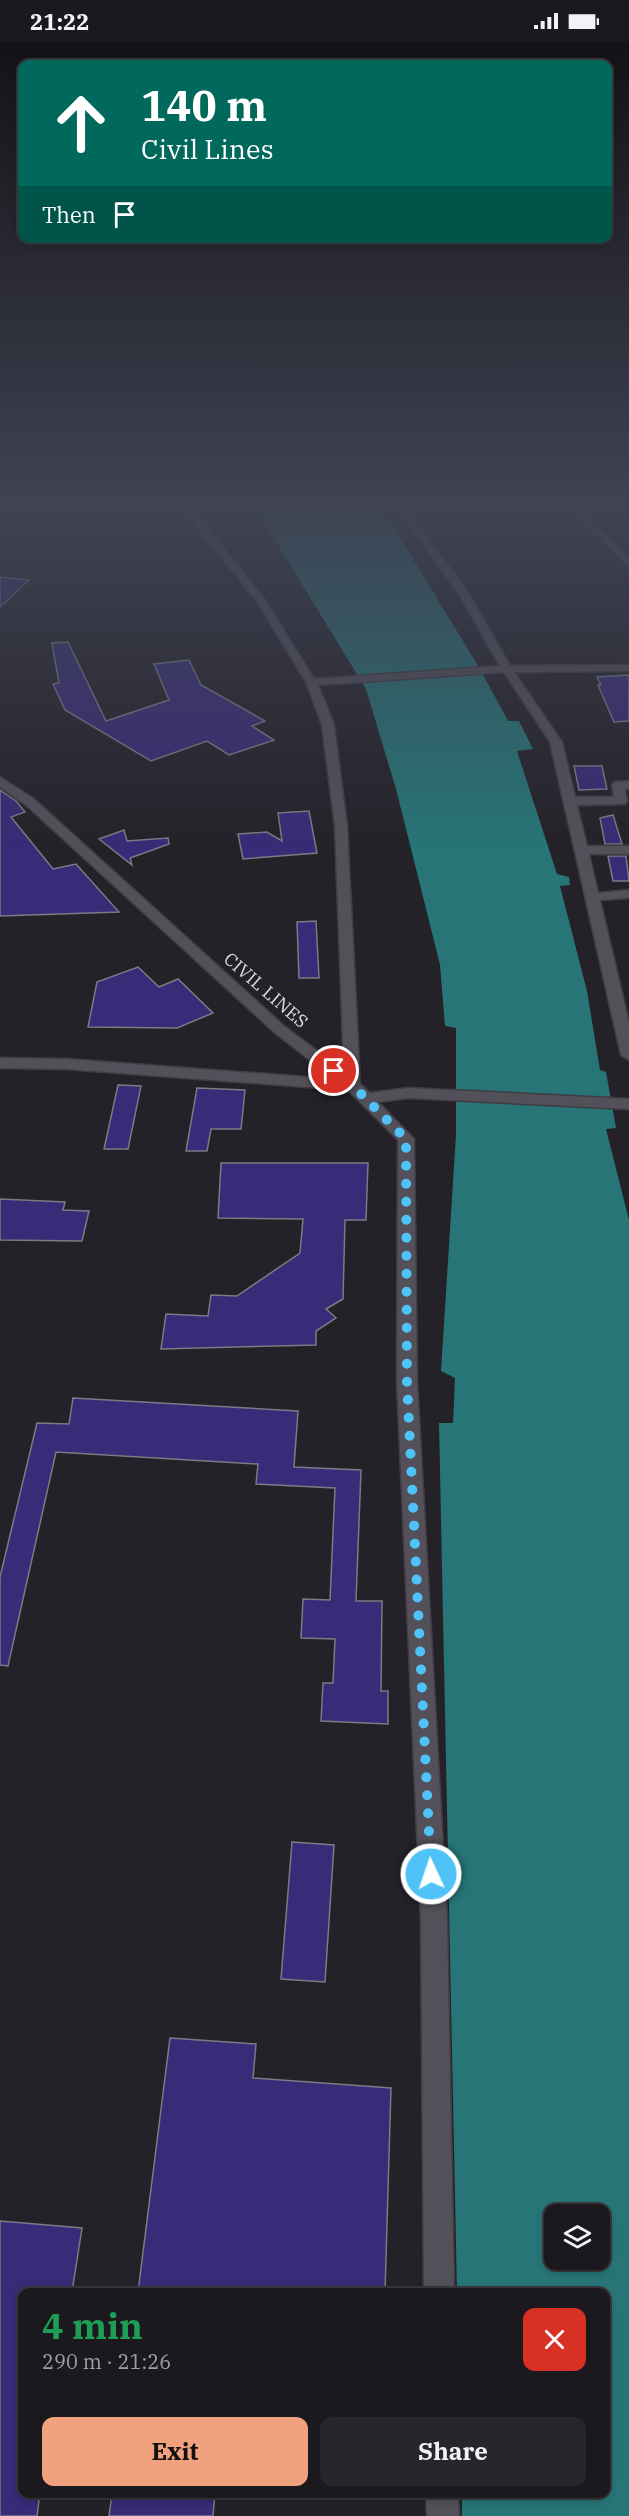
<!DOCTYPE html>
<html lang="en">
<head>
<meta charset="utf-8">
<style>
	:root { --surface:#1b191e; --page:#28262b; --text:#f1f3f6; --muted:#a0a0a4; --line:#39383c; --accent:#f2a17e }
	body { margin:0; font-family:"IBM Plex Serif",serif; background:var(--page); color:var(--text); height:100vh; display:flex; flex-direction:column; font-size:22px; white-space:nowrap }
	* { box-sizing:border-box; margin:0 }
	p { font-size:20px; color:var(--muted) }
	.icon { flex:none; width:33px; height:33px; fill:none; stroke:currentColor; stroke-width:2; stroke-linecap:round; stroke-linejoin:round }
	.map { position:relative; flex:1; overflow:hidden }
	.panel { position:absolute; left:18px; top:2246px; width:592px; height:210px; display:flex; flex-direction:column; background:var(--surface); border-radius:12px; box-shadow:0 3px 9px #0003,0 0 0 2px var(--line) }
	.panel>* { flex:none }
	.banner { position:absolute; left:18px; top:18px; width:594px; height:183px; border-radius:12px; box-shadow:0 3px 9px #0003,0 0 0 2px var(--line); background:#00695c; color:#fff; overflow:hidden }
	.fabs { position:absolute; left:544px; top:2162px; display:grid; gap:12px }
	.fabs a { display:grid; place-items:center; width:66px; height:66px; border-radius:12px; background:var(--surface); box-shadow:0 3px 9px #0003,0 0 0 2px var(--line); font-size:30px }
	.pin { position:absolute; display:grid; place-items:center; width:51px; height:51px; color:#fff; margin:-26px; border:3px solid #fff; border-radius:50%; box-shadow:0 2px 6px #0007 }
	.me { position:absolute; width:66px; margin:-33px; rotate:357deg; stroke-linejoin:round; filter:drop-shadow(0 0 4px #0008) }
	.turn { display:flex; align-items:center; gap:21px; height:126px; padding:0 24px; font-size:27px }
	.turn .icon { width:78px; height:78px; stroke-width:2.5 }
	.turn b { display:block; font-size:42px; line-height:51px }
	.then { display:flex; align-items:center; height:57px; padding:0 24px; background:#0003; gap:12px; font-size:22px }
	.round { display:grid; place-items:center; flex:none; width:63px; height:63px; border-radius:12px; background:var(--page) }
	.head { display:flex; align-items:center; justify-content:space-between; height:102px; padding:0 24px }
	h1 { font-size:36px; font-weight:700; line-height:45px; color:#1e9e55 }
	.cta { display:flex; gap:12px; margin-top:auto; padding:12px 24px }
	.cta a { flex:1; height:69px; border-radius:12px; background:var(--accent); color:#111; font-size:24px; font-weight:700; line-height:69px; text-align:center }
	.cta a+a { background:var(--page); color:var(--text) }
	.status { display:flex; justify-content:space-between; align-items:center; height:42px; padding:0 30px; background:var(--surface); direction:ltr }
	.status svg { height:16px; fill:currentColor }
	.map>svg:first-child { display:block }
	.water { fill:#277577; fill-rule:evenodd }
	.building { fill:#382b77; stroke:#7b7b85; stroke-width:1.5 }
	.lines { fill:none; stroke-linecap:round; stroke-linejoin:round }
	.minor-casing { stroke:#3f3c43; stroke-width:3 }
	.minor { fill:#545059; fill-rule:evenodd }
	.route { stroke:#4fc3f7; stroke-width:10; stroke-dasharray:0 18 }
	.labels { text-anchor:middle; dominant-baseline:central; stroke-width:4.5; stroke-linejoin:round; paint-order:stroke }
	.street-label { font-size:18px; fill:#dedce1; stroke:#242128 }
</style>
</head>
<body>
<div class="status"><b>21:22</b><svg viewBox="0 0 49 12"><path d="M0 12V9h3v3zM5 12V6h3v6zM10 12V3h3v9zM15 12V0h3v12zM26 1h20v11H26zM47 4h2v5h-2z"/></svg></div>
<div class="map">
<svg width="629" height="2474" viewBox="0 0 629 2474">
	<rect width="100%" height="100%" fill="#242128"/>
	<path class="water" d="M255 465H377L390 479 480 627 508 679H519L533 707 517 709 557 832 569 835 570 843 560 844 587 949 600 1028 606 1030 616 1086 606 1087 629 1178V2474H462V2451H606V2250H457L439 1381H453L455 1336 441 1329 456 1093V986L445 984 440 923 396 747 366 647ZM555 2172H600V2217H555Z"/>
	<path class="building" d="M0 535 29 538 0 565Z
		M68 600 106 679 169 658 154 622 189 618 201 643 265 679 252 684 274 698 229 713 207 699 151 719 65 668 53 642 59 641 52 601Z
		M629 633V679L614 680 598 643H601L597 635Z
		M574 724H602L607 747 579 748Z
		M0 748 16 759 25 770 11 775 53 827 76 822 119 870 0 874Z
		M309 769 317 811 243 817 238 792 267 790 282 799 278 771Z
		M613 773 622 802H605L600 776Z
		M124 788 127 799 168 796 169 802 130 816 132 823 99 797Z
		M608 814H626L629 839H613Z
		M316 879 319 936H299L297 880Z
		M138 925 159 945 178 937 213 971 177 986 88 985 97 940Z
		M118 1043 141 1044 128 1107H104Z
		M197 1046 245 1048 241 1087H211L207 1109H186Z
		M221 1121H368L366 1178H345L343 1257 326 1267 336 1276 316 1289V1303L161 1307 166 1272 208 1274 211 1253 237 1254 300 1211 303 1177 218 1176Z
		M0 1157 65 1160 63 1168 89 1169 82 1199 0 1198Z
		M73 1356 298 1369 294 1425 361 1428 356 1559H382L381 1649H388V1682L321 1679 323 1641H333L335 1597 301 1596 303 1557 330 1558 335 1446 256 1442 258 1422 56 1410 8 1624 0 1623V1535L37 1381 69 1382Z
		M292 1800 334 1803 325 1940 281 1937Z
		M170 1996 256 2002 253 2036 391 2046 385 2250H138Z
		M0 2179 82 2186 72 2250H22V2451H40L37 2474H0Z
		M112 2451H215L213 2474H109Z"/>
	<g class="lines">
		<g class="minor-casing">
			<path id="minor" d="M182 465H191L265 558 314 637 500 624 459 552 396 465H405L469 552 510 624 629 623V629L514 630 562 700 575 755H614L612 743 614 740 629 739V747H625L627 759 625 762 577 763 587 804H629V812H589L598 851 629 848V856L600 858 629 981V1018L621 1013 550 700 504 630 318 643 334 683 347 784 360 1042 370 1051 408 1046 629 1057V1067L408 1056 378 1060 414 1097 417 1340 447 1878 454 2250H424L421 1878 397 1340 398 1098 348 1048 66 1027 0 1026V1016L66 1017 334 1037 274 990 26 763 0 745V735L34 757 284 984 344 1029 335 784 322 683 306 640 258 561Z
				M569 465H578L629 517V525Z
				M426 2451H458L459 2474H427Z"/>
		</g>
		<use href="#minor" class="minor"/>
	</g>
	<linearGradient id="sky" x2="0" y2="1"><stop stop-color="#141216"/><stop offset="0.57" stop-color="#3f4353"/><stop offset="1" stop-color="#3f4353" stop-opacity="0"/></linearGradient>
	<rect width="629" height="811" fill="url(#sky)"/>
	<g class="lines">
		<path class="route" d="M334 1029 352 1043 406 1097 407 1340 431 1832"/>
	</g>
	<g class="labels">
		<g class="street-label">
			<text transform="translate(266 948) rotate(41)">CIVIL LINES</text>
		</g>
	</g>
</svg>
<div class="fabs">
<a><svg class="icon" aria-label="layers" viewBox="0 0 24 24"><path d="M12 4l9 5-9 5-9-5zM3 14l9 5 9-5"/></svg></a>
</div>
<div class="pin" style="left:334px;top:1029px;background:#d93025"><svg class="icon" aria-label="arrive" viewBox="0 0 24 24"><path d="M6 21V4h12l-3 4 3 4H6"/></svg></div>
<svg class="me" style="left:431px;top:1832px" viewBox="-20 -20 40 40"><circle r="17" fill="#4fc3f7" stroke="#fff" stroke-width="3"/><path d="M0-11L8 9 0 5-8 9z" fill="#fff"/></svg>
<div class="banner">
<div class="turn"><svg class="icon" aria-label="ahead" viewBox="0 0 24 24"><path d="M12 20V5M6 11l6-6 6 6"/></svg><div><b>140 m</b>Civil Lines</div></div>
<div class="then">Then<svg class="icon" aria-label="arrive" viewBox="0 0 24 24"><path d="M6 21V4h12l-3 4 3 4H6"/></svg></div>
</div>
<section class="panel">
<div class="head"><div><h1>4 min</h1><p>290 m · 21:26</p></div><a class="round" style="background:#d93025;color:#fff"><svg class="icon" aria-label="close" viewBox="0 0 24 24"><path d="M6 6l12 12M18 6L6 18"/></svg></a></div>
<div class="cta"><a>Exit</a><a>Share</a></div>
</section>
</div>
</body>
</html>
